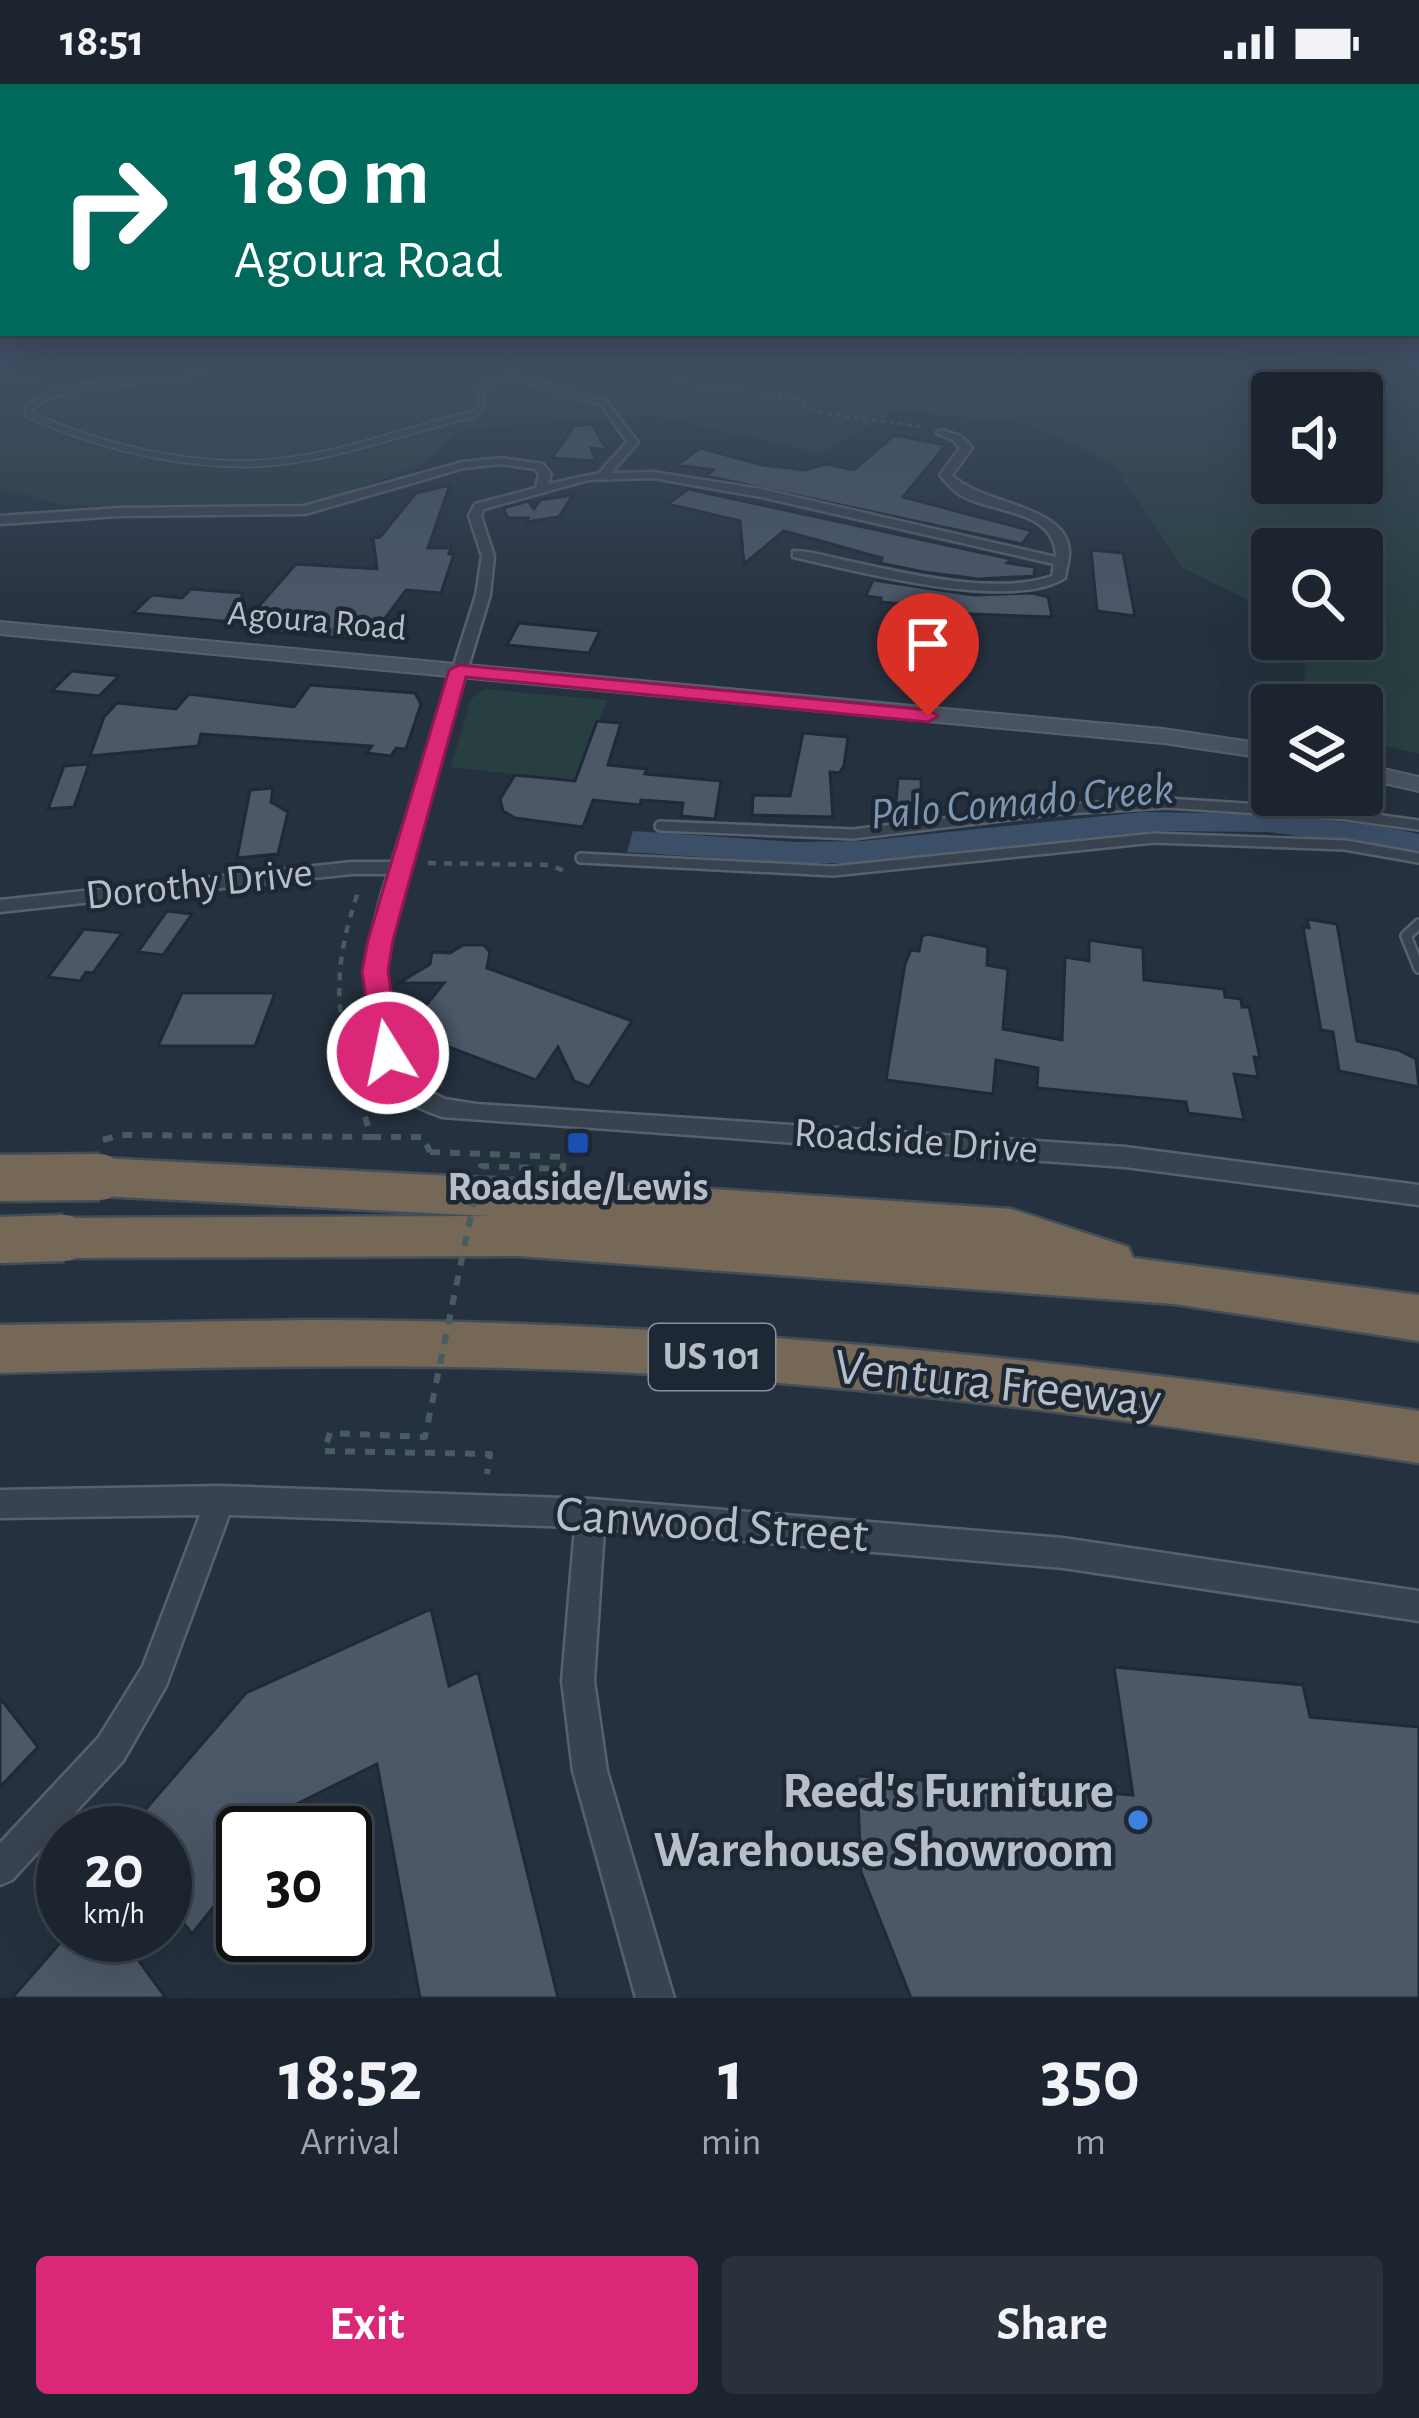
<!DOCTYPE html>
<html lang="en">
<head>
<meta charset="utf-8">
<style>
	:root { --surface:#1c252f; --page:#29313b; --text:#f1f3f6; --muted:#a0a5aa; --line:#3a424b; --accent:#db2777 }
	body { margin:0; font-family:"Alegreya Sans",sans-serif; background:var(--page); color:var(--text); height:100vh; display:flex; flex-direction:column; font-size:45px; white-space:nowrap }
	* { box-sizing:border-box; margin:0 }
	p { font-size:39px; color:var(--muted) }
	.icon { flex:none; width:66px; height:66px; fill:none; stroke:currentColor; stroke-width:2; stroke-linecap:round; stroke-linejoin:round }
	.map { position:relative; height:1914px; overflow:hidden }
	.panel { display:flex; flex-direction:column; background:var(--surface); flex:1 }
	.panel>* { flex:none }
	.banner { position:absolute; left:0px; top:0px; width:1419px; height:252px; box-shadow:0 12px 48px #0002,0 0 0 3px var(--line); background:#00695c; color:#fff; overflow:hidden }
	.fabs { position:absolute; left:1251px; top:288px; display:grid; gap:24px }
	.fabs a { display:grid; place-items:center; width:132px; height:132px; border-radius:12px; background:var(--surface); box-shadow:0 12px 48px #0002,0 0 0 3px var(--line); font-size:60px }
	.speed { position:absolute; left:36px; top:1722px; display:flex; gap:24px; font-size:60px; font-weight:700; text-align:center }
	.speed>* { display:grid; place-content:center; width:156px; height:156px; border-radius:50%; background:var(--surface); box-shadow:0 12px 48px #0002,0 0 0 3px var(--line); line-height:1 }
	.speed small { font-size:30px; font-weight:400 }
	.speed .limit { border:6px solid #111; border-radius:18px; background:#fff; color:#111 }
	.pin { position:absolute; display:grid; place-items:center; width:102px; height:102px; color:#fff; margin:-123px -51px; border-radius:50% 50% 50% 0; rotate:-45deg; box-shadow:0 0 12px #0007 }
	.pin .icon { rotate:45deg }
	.me { position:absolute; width:132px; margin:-66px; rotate:350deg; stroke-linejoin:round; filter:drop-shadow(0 0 9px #0008) }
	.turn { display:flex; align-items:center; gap:42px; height:252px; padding:0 36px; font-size:54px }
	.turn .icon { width:156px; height:156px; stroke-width:2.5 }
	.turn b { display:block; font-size:84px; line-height:102px }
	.eta { display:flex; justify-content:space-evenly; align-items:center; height:204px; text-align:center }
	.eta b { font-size:72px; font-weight:600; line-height:84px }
	.button { display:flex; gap:24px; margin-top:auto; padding:24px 36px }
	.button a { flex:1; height:138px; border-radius:12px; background:var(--accent); color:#fff; font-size:48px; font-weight:600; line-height:138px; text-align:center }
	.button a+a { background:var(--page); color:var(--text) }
	.status { display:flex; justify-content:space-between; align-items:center; height:84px; padding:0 60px; background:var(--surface); direction:ltr }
	.status svg { height:33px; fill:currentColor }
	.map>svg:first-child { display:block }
	.green { fill:#283f41; fill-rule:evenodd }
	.water { fill:#3b4f68 }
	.building { fill:#4c5868; stroke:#202a36; stroke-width:3 }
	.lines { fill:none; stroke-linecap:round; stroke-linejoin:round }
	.service-far1-casing { stroke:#57616d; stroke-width:9 }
	.service-casing { stroke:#57616d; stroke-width:14 }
	.minor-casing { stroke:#57616d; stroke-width:5 }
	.secondary-casing { stroke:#57616d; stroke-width:4 }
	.motorway-casing { stroke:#444e5a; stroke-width:5 }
	.path-far2 { stroke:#475c5f; stroke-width:3; stroke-dasharray:4.5 4.5; stroke-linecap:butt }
	.path-far1 { stroke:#475c5f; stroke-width:4.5; stroke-dasharray:8 8; stroke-linecap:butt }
	.path { stroke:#475c5f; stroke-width:6; stroke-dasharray:10 10; stroke-linecap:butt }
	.service-far1 { stroke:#39434f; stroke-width:6 }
	.service { stroke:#39434f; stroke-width:9 }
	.minor { fill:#39434f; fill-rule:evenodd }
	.secondary { fill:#485262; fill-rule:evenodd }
	.motorway { fill:#756857; fill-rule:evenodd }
	.motorway-bridge-casing { stroke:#444e5a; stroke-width:51; stroke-linecap:butt }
	.path-bridge { stroke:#475c5f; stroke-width:6; stroke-dasharray:10 10; stroke-linecap:butt }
	.motorway-bridge { stroke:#756857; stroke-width:46 }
	.route { fill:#db2777; stroke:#8e194d; stroke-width:3 }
	.transit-dot { fill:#1a4fb4; stroke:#1e2834; stroke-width:4.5 }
	.shop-dot { fill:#3f7fe0; stroke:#1e2834; stroke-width:4.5 }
	.labels { text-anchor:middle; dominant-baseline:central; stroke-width:9; stroke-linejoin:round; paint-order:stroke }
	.far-street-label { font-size:36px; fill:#b6beca; stroke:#1e2834 }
	.shield { fill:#1e2834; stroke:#88919d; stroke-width:3 }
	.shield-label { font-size:39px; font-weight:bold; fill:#b6beca }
	.street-label { font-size:42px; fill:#b6beca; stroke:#1e2834 }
	.poi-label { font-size:42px; font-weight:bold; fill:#b6beca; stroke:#1e2834 }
	.water-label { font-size:45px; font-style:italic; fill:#7e95b1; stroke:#1e2834 }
	.near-street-label { font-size:51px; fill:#b6beca; stroke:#1e2834 }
	.near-poi-label { font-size:51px; font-weight:bold; fill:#b6beca; stroke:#1e2834; text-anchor:end }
</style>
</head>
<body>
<div class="status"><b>18:51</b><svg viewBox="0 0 49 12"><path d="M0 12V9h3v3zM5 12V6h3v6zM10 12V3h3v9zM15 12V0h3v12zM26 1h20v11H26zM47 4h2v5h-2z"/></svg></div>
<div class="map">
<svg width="1419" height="1914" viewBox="0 0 1419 1914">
	<rect width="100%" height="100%" fill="#25313f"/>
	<path class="green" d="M0 274H1419V670L1362 657V621H1304L1305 555H1362V465H1272V528L1183 484 1112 379 1026 339 897 326 821 370 654 331 462 345 425 379 300 426 65 421 0 404ZM1272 309H1362V399H1272Z
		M484 605 607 616 578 697 451 683 471 615Z"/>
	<path class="water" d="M1142 728C1234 729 1328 731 1419 750V767L1269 748 1153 747 861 779H790L627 768 633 747 796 758 862 757Z"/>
	<path class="building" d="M592 340 607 366 591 364 596 377 552 374 574 342Z
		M894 351 946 361 903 413 1032 447 1022 460 706 392 713 386 677 381 700 364 763 381 805 386 826 380 854 386Z
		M450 401 428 464H451L449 470H454L441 509 406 506 369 556 270 548 244 539 296 480 377 485 373 454 380 453 416 409Z
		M688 405 1011 475 1007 479 1035 483 1034 492 978 495 924 488 880 479 882 474 784 447 744 480 740 437 668 420Z
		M573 411 559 433 526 438 528 434H508L503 424 528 417 534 425 540 416Z
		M1091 466 1123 469 1135 532 1097 527Z
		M873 496 973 511 1032 509 1048 513 1052 533 945 529 944 523 880 518 881 514 866 512Z
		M191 505 243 509 232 538 133 529 152 511 182 514Z
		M519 539 600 547 589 569 507 561Z
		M911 569 935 570 932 611 912 609Z
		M72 587 119 592 99 612 52 607Z
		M310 601 415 609 421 620 406 665 396 664 391 672 367 669 372 662 201 650 198 662 90 672 104 633 117 619 176 625 189 610 294 623Z
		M597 637 621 639 608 681 647 685 645 690 721 697 715 735 681 732 683 719 641 716 640 721 593 716 583 743 515 734 503 727 500 715 515 691 575 697Z
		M803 649 848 653 844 682 839 689 830 688 833 733 752 731 753 711 790 712Z
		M89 680 74 723 48 725 64 682Z
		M898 694 921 695 922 733H895Z
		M273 704 271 718 288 728 278 770 237 774 250 706Z
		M167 827 192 830 163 871 138 868Z
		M1307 835 1337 840 1357 957 1398 966 1416 975 1419 1003 1339 987 1333 948 1321 946 1303 843 1309 844Z
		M84 845 122 849 93 889 86 888 80 897 48 893Z
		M928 850 988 863 987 881 1008 885 1003 945 1062 956 1065 873 1089 877V856L1143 864 1144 896 1224 905 1225 913 1241 915 1242 923H1249L1260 974 1254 973 1258 993 1234 990 1244 1036 1188 1029 1186 1018 1037 1004 1038 984 996 976 993 1010 886 996 905 880 911 866 919 867 922 852Z
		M463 861H484L490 868 487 884 632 937 589 1003 574 997 558 963 536 996 417 951 426 940 414 936 444 899H399L430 880 432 868 450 869Z
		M182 909H275L255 962H158Z
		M431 1525 449 1602 478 1588 558 1914H420L377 1680 295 1721 273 1749H243V1786L192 1850 165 1815V1749H125L246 1609Z
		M1114 1583 1303 1601 1310 1633 1419 1643V1914H911L861 1788 857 1692 998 1701 1011 1700 1010 1691 1066 1696 1067 1705 1133 1711Z
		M0 1614 38 1663 0 1703Z
		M67 1851H120L166 1914H12Z"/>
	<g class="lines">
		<g class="service-far1-casing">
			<path id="service-far1" d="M295 274 73 305 51 310 29 324 28 330C107 366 206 389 292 376 354 367 414 344 474 330L482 320 480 305 508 290 606 320"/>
		</g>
		<g class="service-casing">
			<path id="service" d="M660 742 853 750 1050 726 1167 719 1340 730 1419 741
				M581 774 833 787 1154 754 1345 761 1419 774
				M1419 840 1406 852 1419 884"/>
		</g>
		<g class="minor-casing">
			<path id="minor" d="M606 317 638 358 611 389 653 388 761 405 1056 473C1055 422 988 431 956 408 954 407 943 395 942 393L940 391 960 364 953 356 936 349 941 346 961 352 972 364 952 391C981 421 1065 420 1069 466 1070 475 1066 485 1065 494 1012 528 859 488 798 474L793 473V467C811 467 830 473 848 477 906 489 995 512 1052 492L1054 480 761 413 653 394 588 396 484 425 481 432 494 472 490 511 395 825 385 887 390 933 407 986 422 1004 445 1015 476 1020 1125 1063 1419 1101V1121L1125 1083 442 1033C431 1029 417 1024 407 1017 391 1005 385 986 380 968 360 899 366 858 388 790H352L0 828V816L352 778H392L476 511 482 472 469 432 475 420 536 404 539 390 535 385 501 380 464 384 305 430 119 432 0 440V432L119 424 304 422 463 378 501 374 543 380 551 390 548 400 599 389 627 358 601 320Z
				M220 1402 591 1415 1063 1454 1419 1507V1537L1063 1484 604 1445 594 1597 607 1687 674 1914H636L573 1687 562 1597 575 1443 229 1431 166 1602 123 1677 12 1796 0 1801V1759L99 1653 143 1582 200 1431 0 1434V1406Z"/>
		</g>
		<g class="secondary-casing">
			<path id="secondary" d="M0 538 1163 645 1272 661V675L1163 659 0 550Z
				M1362 680 1419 693V707L1362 694Z"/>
		</g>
		<g class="motorway-casing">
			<path id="motorway" d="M100 1074 728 1106 1011 1125 1128 1163 1133 1174 1419 1211V1257L1174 1220 518 1172 64 1174 48 1168 41 1154 48 1140 64 1134 488 1132 100 1112 85 1106 78 1093 85 1080Z
				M308 1236C682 1236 1050 1273 1419 1327V1379C1153 1338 886 1302 617 1288 411 1278 205 1283 0 1289V1241Z"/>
		</g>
		<path class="path-far2" d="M557 286 649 284 697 303 790 311 822 329 924 343"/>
		<path class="path-far1" d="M428 779 550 781 569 789
			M353 991C333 920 335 875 359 805"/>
		<path class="path" d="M371 1053H423L430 1068
			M103 1056 120 1051 371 1053 352 988"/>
		<use href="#service-far1" class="service-far1"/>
		<use href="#service" class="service"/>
		<use href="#minor" class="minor"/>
		<use href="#secondary" class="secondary"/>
		<use href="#motorway" class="motorway"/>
		<g class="motorway-bridge-casing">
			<path id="motorway-bridge" d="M0 1094 100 1093
				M0 1156 64 1154"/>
		</g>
		<path class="path-bridge" d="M430 1068 564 1073 563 1085 481 1082 425 1353 330 1349 324 1367 490 1370 487 1390"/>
		<use href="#motorway-bridge" class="motorway-bridge"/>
	</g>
	<linearGradient id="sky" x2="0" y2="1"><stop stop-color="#141b23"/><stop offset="0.51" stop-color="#404e63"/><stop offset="1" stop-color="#404e63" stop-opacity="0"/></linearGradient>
	<rect width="1419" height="542" fill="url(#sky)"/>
	<path class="route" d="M459 581 928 626 938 632 928 638 466 593 393 856 388 887 401 969 388 980 374 969 362 887 368 856 449 586Z"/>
	<rect class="transit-dot" x="566" y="1047" width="24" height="24" rx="6"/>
	<circle class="shop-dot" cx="1138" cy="1736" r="12"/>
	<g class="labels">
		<g class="far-street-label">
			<text transform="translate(317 537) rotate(5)">Agoura Road</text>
		</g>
		<rect class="shield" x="649" y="1240" width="126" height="66" rx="9"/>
		<g class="shield-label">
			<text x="712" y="1273">US 101</text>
		</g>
		<g class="street-label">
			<text transform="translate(199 800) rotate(-6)">Dorothy Drive</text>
			<text transform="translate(916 1057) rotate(4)">Roadside Drive</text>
		</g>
		<g class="poi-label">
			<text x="578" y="1103">Roadside/Lewis</text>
		</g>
		<g class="water-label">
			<text transform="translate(1022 718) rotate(-5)">Palo Comado Creek</text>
		</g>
		<g class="near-street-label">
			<text transform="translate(998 1300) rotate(6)">Ventura Freeway</text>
			<text transform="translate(712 1441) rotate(4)">Canwood Street</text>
		</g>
		<g class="near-poi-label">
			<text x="1114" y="1707">Reed's Furniture<tspan x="1114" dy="59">Warehouse Showroom</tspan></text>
		</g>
	</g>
</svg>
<div class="fabs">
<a><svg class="icon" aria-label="sound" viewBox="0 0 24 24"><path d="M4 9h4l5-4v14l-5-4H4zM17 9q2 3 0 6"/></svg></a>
<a><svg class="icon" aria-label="search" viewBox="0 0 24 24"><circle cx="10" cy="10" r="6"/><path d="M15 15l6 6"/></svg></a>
<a><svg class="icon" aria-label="layers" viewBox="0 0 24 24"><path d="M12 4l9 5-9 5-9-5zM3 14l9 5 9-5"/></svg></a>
</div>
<div class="speed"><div>20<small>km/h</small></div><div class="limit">30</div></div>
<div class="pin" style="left:928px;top:632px;background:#d93025"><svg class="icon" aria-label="arrive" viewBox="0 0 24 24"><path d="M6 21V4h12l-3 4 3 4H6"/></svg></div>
<svg class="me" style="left:388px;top:969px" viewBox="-20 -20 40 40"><circle r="17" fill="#db2777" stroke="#fff" stroke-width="3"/><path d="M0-11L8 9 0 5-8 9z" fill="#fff"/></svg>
<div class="banner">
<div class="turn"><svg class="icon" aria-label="right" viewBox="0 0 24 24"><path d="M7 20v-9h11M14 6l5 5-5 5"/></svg><div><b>180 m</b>Agoura Road</div></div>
</div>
</div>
<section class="panel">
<div class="eta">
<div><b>18:52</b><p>Arrival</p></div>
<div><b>1</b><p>min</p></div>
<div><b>350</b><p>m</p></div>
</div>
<div class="button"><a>Exit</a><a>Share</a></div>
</section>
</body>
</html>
